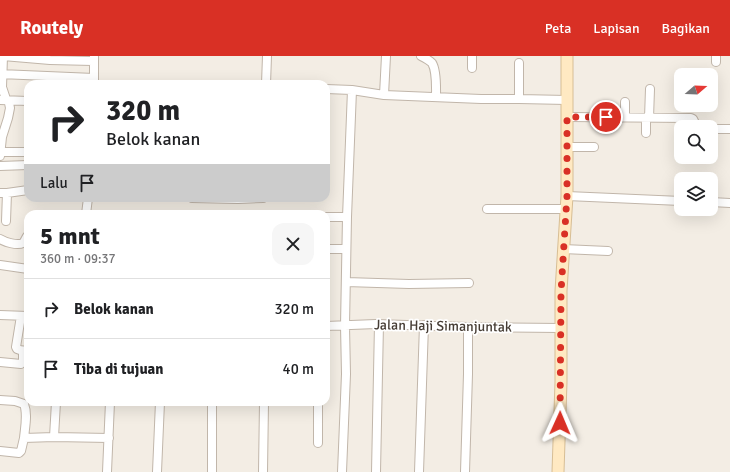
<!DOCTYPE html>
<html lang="id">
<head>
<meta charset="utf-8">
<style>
	:root { --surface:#fff; --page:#f6f6f6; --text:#202124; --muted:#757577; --line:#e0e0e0; --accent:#d93025 }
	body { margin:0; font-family:Signika,sans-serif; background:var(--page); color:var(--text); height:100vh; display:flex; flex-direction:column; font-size:15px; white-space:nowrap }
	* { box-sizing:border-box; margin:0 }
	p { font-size:13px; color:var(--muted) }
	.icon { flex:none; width:22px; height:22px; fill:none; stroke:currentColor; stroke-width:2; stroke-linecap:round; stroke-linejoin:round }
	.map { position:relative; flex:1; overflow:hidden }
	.sheet { position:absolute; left:24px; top:154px; width:306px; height:196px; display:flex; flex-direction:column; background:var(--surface); border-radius:12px; box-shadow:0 4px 16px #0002 }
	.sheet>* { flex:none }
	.hud { position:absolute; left:24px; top:24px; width:306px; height:122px; border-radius:12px; box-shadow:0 4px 16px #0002; background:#fff; color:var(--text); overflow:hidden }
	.needle { width:26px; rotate:71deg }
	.fabs { position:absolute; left:674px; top:12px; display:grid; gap:8px }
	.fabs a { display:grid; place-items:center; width:44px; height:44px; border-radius:8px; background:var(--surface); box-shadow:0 4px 16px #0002; font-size:20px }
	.pin { position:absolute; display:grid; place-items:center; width:34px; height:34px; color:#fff; margin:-17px; border:2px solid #fff; border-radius:50%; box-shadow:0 1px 4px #0007 }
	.me { position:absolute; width:44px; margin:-22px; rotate:1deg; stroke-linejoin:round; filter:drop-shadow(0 0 3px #0008) }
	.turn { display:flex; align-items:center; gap:14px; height:84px; padding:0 16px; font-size:18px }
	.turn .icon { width:52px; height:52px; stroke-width:2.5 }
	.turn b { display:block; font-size:28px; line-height:34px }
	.then { display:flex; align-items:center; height:38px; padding:0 16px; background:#0003; gap:8px; font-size:15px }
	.round { display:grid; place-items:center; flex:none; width:42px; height:42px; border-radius:12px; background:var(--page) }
	.overview { display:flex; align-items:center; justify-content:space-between; height:68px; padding:0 16px }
	h1 { font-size:24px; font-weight:800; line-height:30px }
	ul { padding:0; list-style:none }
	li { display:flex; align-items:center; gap:12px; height:60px; padding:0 16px; border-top:1px solid var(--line) }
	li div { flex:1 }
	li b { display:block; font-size:15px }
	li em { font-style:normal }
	header { display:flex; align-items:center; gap:24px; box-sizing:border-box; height:56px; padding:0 20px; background:var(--accent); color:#fff }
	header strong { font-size:19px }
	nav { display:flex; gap:22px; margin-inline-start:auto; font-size:14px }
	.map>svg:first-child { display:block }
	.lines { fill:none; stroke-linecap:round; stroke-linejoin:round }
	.street-casing { stroke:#c1b6aa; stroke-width:10 }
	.secondary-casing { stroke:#d7be95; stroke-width:13 }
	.street { stroke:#fff; stroke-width:8 }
	.secondary { stroke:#ffe9c2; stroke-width:11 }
	.route { stroke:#d93025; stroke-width:7; stroke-dasharray:0 12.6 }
	.labels { text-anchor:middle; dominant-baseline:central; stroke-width:3.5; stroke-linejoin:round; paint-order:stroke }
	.street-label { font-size:14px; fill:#453c34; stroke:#fff }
</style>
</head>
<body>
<header>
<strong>Routely</strong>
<nav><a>Peta</a><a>Lapisan</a><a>Bagikan</a></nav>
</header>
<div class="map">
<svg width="730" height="416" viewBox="0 0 730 416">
	<rect width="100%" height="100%" fill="#f3ede4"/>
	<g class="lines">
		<g class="street-casing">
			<path id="street" d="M3 0 50 4 93 5
				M386 0 384 39 481 43H519L567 44
				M421 0C425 2 429 4 432 7 437 15 436 32 436 41
				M94 1V28
				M716 6V0
				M519 7V43
				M472 12V0
				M0 18 94 22
				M266 28 267 0
				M326 33 352 34 384 39
				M0 44 28 45
				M625 46V61
				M567 61 691 62 693 63 697 71
				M646 62V77
				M649 62 650 33
				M711 73H730
				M567 91H594
				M1 96H25
				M0 100 2 81 8 62 10 52 9 47 6 43 2 31 3 0
				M0 110 28 109
				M0 137H7L28 134
				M567 140 681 145
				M192 142 238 143 263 142
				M711 146 730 147
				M487 153H566
				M86 158 88 142
				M326 161H347
				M6 165 7 137
				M0 183C5 186 17 190 23 187 25 185 26 181 28 179
				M326 193H346
				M563 193 608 195
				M0 209 28 213
				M346 226 409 228 469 227
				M0 259 28 260
				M21 260 16 291 17 293C21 295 24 295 28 294
				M326 270 376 268 468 271 561 272
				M0 306 21 308 23 306V295
				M0 344 15 345 24 348C28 358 25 371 24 382
				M54 381 109 382
				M318 387V346
				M0 395 19 397 21 395 24 382 54 381 56 346
				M107 416 110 346
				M157 416 160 346
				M212 416V346
				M263 416 264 346
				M342 416 346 318 345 270 347 161 352 34
				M376 416 379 268
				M419 416 424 269
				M465 416 468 318V271"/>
		</g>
		<g class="secondary-casing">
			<path id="secondary" d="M558 416 561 326V235L567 140V0"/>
		</g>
		<use href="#street" class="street"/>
		<use href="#secondary" class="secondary"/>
	</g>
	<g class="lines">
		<path class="route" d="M560 367 561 236 567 140V61H606"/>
	</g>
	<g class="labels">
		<g class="street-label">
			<text transform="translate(443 270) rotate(1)">Jalan Haji Simanjuntak</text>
		</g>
	</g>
</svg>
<div class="fabs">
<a><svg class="needle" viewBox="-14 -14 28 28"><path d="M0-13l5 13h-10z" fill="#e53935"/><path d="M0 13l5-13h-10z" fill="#757577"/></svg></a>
<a><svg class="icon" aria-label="search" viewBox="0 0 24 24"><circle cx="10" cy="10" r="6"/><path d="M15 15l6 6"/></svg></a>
<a><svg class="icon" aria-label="layers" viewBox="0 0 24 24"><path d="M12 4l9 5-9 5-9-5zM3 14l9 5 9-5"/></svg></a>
</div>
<div class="pin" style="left:606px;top:61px;background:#d93025"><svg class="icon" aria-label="arrive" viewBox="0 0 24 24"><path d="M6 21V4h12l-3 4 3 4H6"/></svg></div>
<svg class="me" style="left:560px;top:367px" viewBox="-20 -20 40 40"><path d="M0-17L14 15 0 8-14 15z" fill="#d93025" stroke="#fff" stroke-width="4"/></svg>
<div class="hud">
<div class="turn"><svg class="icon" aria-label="right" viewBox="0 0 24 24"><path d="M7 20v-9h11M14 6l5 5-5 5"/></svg><div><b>320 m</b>Belok kanan</div></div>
<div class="then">Lalu<svg class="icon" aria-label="arrive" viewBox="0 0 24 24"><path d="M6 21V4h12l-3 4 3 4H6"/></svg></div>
</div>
<section class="sheet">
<div class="overview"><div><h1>5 mnt</h1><p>360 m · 09:37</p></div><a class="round"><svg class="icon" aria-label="close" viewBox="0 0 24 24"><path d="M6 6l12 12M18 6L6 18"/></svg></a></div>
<ul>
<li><svg class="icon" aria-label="right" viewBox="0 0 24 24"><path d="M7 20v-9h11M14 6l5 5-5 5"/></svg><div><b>Belok kanan</b></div><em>320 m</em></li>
<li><svg class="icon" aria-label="arrive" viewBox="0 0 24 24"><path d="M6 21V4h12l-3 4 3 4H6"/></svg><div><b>Tiba di tujuan</b></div><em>40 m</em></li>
</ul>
</section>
</div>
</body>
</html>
